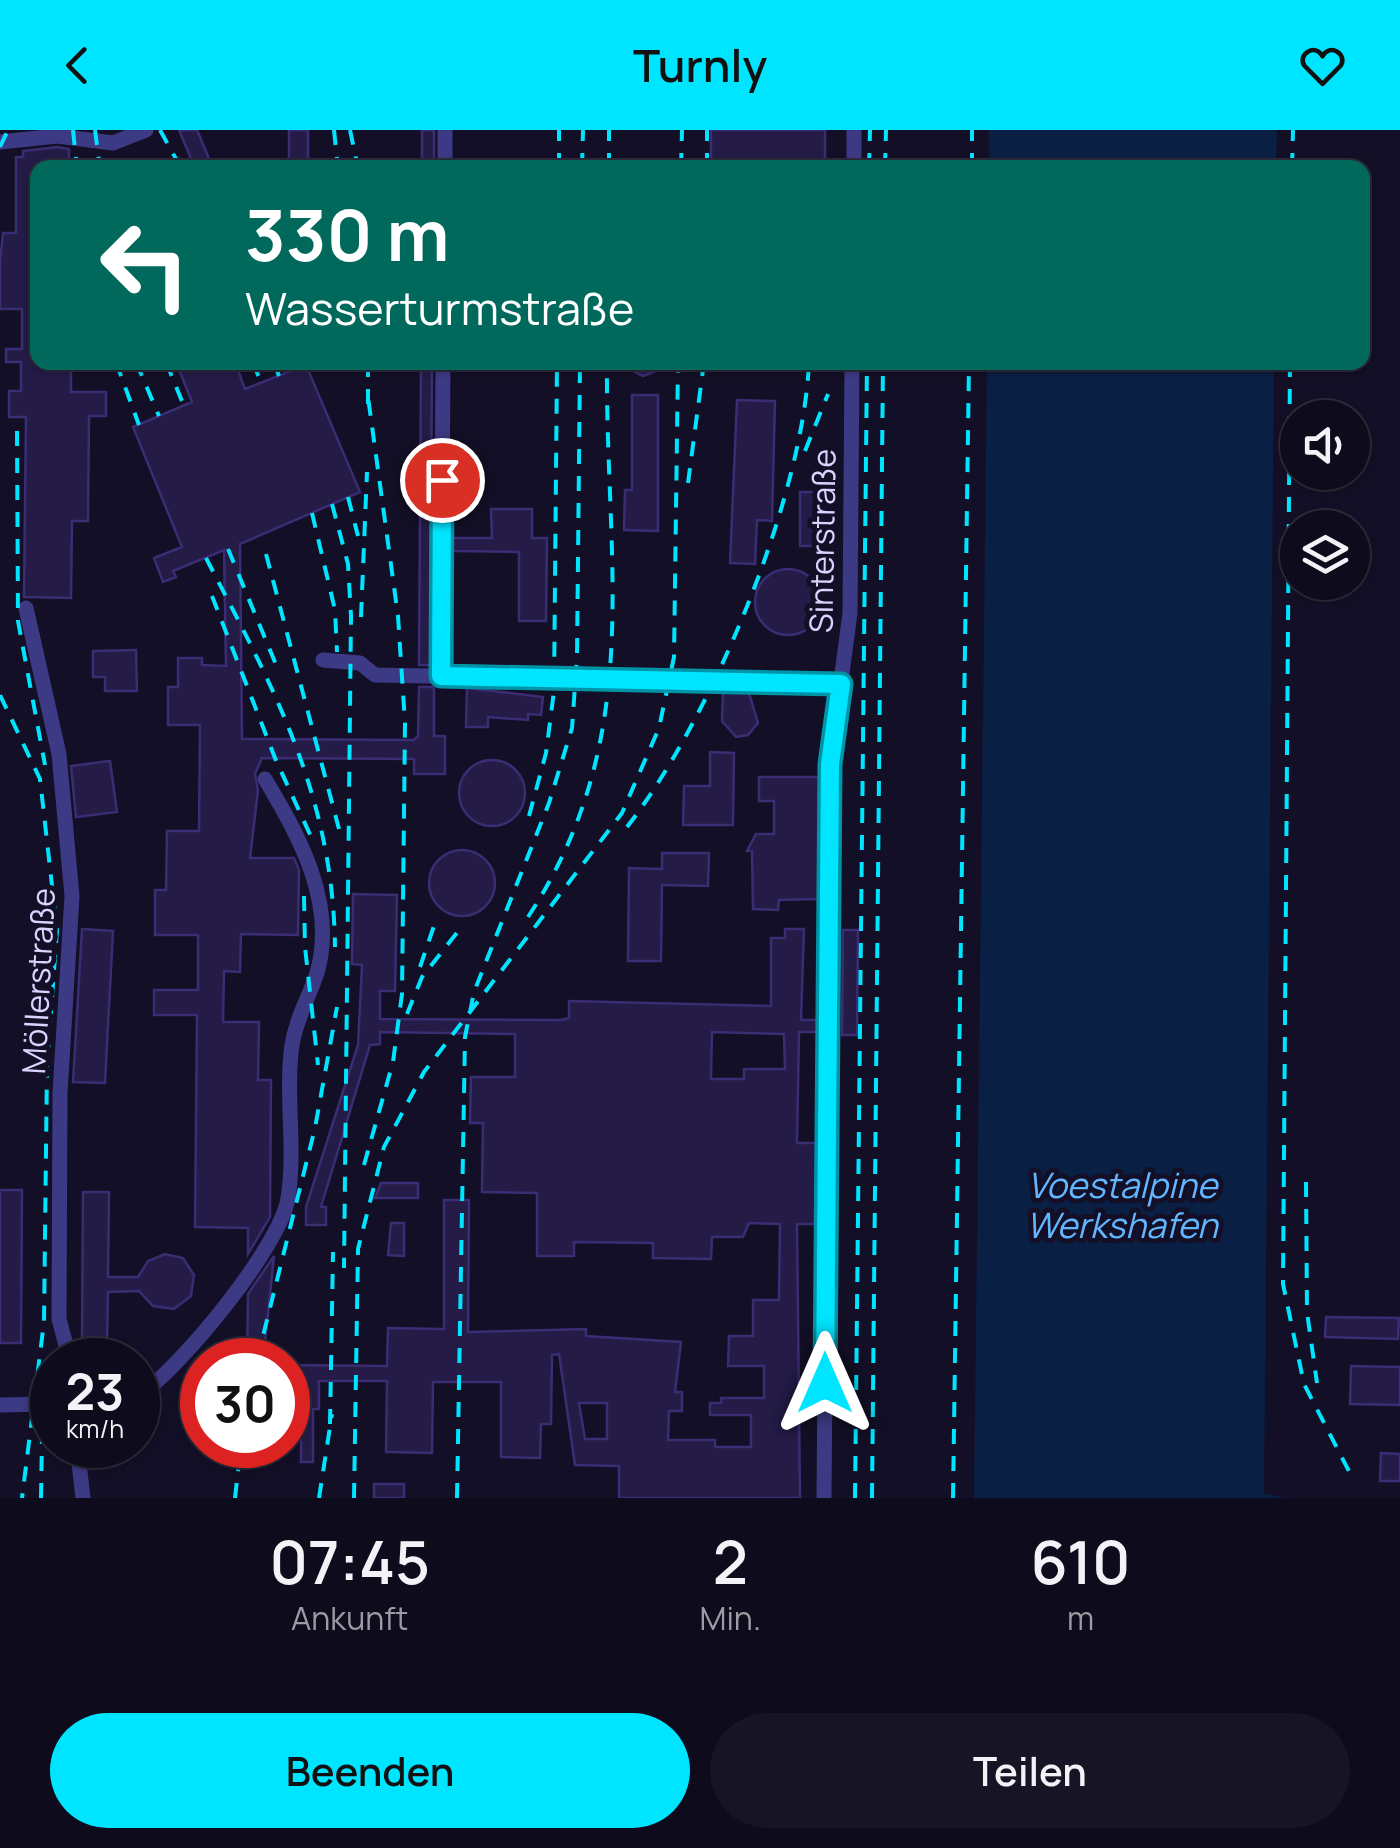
<!DOCTYPE html>
<html lang="de">
<head>
<meta charset="utf-8">
<style>
	:root { --surface:#0e0b1c; --page:#171425; --text:#f1f3f6; --muted:#9b9ba3; --line:#2e2b3b; --accent:#00e5ff }
	body { margin:0; font-family:Manrope,sans-serif; background:var(--page); color:var(--text); height:100vh; display:flex; flex-direction:column; font-size:38px; white-space:nowrap }
	* { box-sizing:border-box; margin:0 }
	p { font-size:32px; color:var(--muted) }
	.icon { flex:none; width:55px; height:55px; fill:none; stroke:currentColor; stroke-width:2; stroke-linecap:round; stroke-linejoin:round }
	.map { position:relative; height:1368px; overflow:hidden }
	.sheet { display:flex; flex-direction:column; background:var(--surface); flex:1 }
	.sheet>* { flex:none }
	.guide { position:absolute; left:30px; top:30px; width:1340px; height:210px; border-radius:20px; box-shadow:0 2px 8px #0004,0 0 0 2px var(--line); background:#00695c; color:#fff; overflow:hidden }
	.buttons { position:absolute; left:1280px; top:270px; display:grid; gap:20px }
	.buttons a { display:grid; place-items:center; width:90px; height:90px; border-radius:50%; background:var(--surface); box-shadow:0 2px 8px #0004,0 0 0 2px var(--line); font-size:50px }
	.speed { position:absolute; left:30px; top:1208px; display:flex; gap:20px; font-size:50px; font-weight:700; text-align:center }
	.speed>* { display:grid; place-content:center; width:130px; height:130px; border-radius:50%; background:var(--surface); box-shadow:0 2px 8px #0004,0 0 0 2px var(--line); line-height:1 }
	.speed small { font-size:25px; font-weight:400 }
	.speed .limit { border:15px solid #d22; background:#fff; color:#111 }
	.pin { position:absolute; display:grid; place-items:center; width:85px; height:85px; color:#fff; margin:-42px; border:5px solid #fff; border-radius:50%; box-shadow:0 2px 10px #0007 }
	.me { position:absolute; width:110px; margin:-55px; rotate:0deg; stroke-linejoin:round; filter:drop-shadow(0 0 8px #0008) }
	.turn { display:flex; align-items:center; gap:35px; height:210px; padding:0 50px; font-size:45px }
	.turn .icon { width:130px; height:130px; stroke-width:2.5 }
	.turn b { display:block; font-size:70px; line-height:85px }
	.eta { display:flex; justify-content:space-evenly; align-items:center; height:170px; text-align:center }
	.eta b { font-size:60px; font-weight:600; line-height:70px }
	.cta { display:flex; gap:20px; margin-top:auto; padding:20px 50px }
	.cta a { flex:1; height:115px; border-radius:60px; background:var(--accent); color:#111; font-size:40px; font-weight:600; line-height:115px; text-align:center }
	.cta a+a { background:var(--page); color:var(--text) }
	header { display:flex; justify-content:space-between; align-items:center; height:130px; padding:0 50px; background:var(--accent); color:#111; font-size:45px; font-weight:600 }
	.map>svg:first-child { display:block }
	.water { fill:#0a1f44 }
	.building { fill:#241b47; stroke:#3b2d73; stroke-width:2.5; fill-rule:evenodd }
	.lines { fill:none; stroke-linecap:round; stroke-linejoin:round }
	.minor { stroke:#3d3a85; stroke-width:15 }
	.rail { stroke:#00e5ff; stroke-width:4; stroke-dasharray:15 12; stroke-linecap:butt }
	.route-casing { stroke:#0095a6; stroke-width:25 }
	.route { stroke:#00e5ff; stroke-width:18 }
	.labels { text-anchor:middle; dominant-baseline:central; stroke-width:10; stroke-linejoin:round; paint-order:stroke }
	.street-label { font-size:32px; fill:#d9d4ff; stroke:#130f26 }
	.water-label { font-size:35px; font-style:italic; fill:#62b6ff; stroke:#130f26 }
</style>
</head>
<body>
<header><svg class="icon" aria-label="back" viewBox="0 0 24 24"><path d="M15 5l-7 7 7 7"/></svg>Turnly<svg class="icon" aria-label="heart" viewBox="0 0 24 24"><path d="M12 20l-8-8c-3-5 5-10 8-4 3-6 11-1 8 4z"/></svg></header>
<div class="map">
<svg width="1400" height="1368" viewBox="0 0 1400 1368">
	<rect width="100%" height="100%" fill="#130f26"/>
	<path class="water" d="M989 0H1277L1276 37H989Z
		M987 233H1274L1264 1364 1288 1368H974Z"/>
	<path class="building" d="M179 0H197L210 31 195 38Z
		M289 0H308V38H289Z
		M422 0H434V38H422Z
		M711 0H825V38H711Z
		M57 17 69 19V38H38V232H71V262H106V286H89L88 391H72L71 468 24 467 26 287H9V261H21V232H6V219H22V179H0V132L3 103H16V27H23V21Z
		M176 232H235L245 259 306 235 360 362 240 414 242 609 414 610 418 606 419 557H434V606H445V644H414V629L262 628 255 644 258 660 250 728H294L299 740 298 805 241 804 240 842 224 841 223 892H259L258 950H271L270 1087 248 1124V1098L195 1097 197 885H154V860H198V805H155V760H166L167 701H199L200 595H168V557H178V528H202V535L226 536 224 420 173 441 176 447 163 452 154 428 182 417 133 297 192 272Z
		M421 232H432L430 535H419Z
		M617 232H676V233L643 246Z
		M632 265H658V401L624 400 625 360H632Z
		M737 270 775 271 772 391 757 390 755 434 730 433Z
		M800 362H826V416H800Z
		M491 379H532V408H547L546 491H519V422L453 421V408H492Z
		M755 472a33 33 0 1 1 66 0a33 33 0 1 1-66 0Z
		M136 520 137 561H105V547H93V521Z
		M467 558 543 567 541 585 528 584V590L488 587V597H466Z
		M723 563H749L758 593 748 605 736 607 722 591Z
		M710 622 734 623 733 695H683L684 656H710Z
		M459 663a33 33 0 1 1 66 0a33 33 0 1 1-66 0Z
		M110 631 117 682 76 687 71 636Z
		M759 647H819L818 769 779 770 778 780 753 779 752 721H747L756 704H774V671H759Z
		M429 753a33 33 0 1 1 66 0a33 33 0 1 1-66 0Z
		M662 723H709L708 756 662 755 661 831H628L629 738 662 739Z
		M353 764 397 765 395 861H380V889L561 890 569 888V871L771 876V808H785V799H804L801 890H817V902H799L797 1013H816L815 1094H797L800 1368H619V1336L575 1335 559 1224 552 1225 551 1294H541L540 1328 501 1327V1252H433L432 1323 386 1322 387 1251H319V1279H313V1332H301V1310H288V1235L387 1236 388 1198 444 1199V1070H469L468 1202 586 1199V1206L681 1212 675 1262H682V1281H669L668 1310H715V1317H751V1285H710V1273H721V1268H764V1236H728L729 1206H753V1170H779L780 1094 749 1093 743 1107H712L711 1129 653 1128V1113L574 1112V1126H537V1063L482 1062 483 993H470L471 947H515V904L380 902V914L370 915 321 1077H326V1095H306V1077L358 915 362 835 352 834ZM712 902 784 904 785 939H744V949H711ZM579 1273H607V1309H585Z
		M82 799 113 801 105 953 73 952Z
		M843 800H858L857 905H842Z
		M381 1053H418V1068H375Z
		M0 1060H22L21 1213H0Z
		M83 1062H109L108 1147H138L148 1131 165 1124 183 1128 194 1145 191 1166 174 1179 153 1176 139 1161 108 1162 107 1212H82Z
		M391 1093H404V1126L388 1125Z
		M274 1126 263 1230H247L248 1164Z
		M1326 1187 1399 1188 1398 1209 1325 1207Z
		M1351 1236 1400 1237V1275L1350 1274Z
		M1381 1323 1400 1324V1351H1380Z
		M374 1354H404V1368H374Z"/>
	<g class="lines">
		<path class="minor" d="M0 12 57 6 113 13 146 0
			M445 38V0
			M854 38V0
			M26 478 59 624 72 766 60 963 59 1189 70 1230
			M323 530 360 533 375 545 841 554
			M441 546 443 232
			M138 1266C179 1240 281 1116 288 1068 296 1018 285 965 292 915 296 889 309 867 317 843 337 773 299 706 265 649
			M0 1275 52 1274
			M77 1315 83 1368
			M824 1368 830 634 850 483 852 232"/>
		<path class="rail" d="M73 0 77 38
			M95 0 100 38
			M160 0 181 38
			M334 0 338 38
			M350 0 358 38
			M0 17 8 0
			M559 38V0
			M582 38 583 0
			M609 38V0
			M681 38 682 0
			M707 38V0
			M869 38 870 0
			M885 38 886 0
			M972 38V0
			M1292 38 1293 0
			M116 232 139 295
			M136 232 159 286
			M166 232 184 276
			M253 232 261 253
			M274 232 279 246
			M368 232V277
			M1290 232 1283 1154 1304 1254 1354 1351
			M17 301 18 491 45 635
			M805 321 828 264
			M688 353 704 232
			M348 367 358 406
			M332 374 348 434 351 486 344 1138
			M312 383 335 480 337 522
			M228 419 277 537
			M266 424 339 699
			M206 428C274 559 333 665 335 817
			M212 466 275 628 313 711
			M361 487 367 342
			M0 565 40 649 57 800 47 935 44 1192 22 1368
			M529 686 546 623 554 561 557 232
			M627 697C711 589 803 370 809 232
			M304 766 305 817 318 935
			M528 787C647 606 605 433 607 232
			M420 837 437 787
			M407 884 422 847 463 795
			M364 1035 393 932 402 864 405 593 398 486 368 267
			M1306 1052 1307 1182 1317 1253
			M257 1230 315 998 337 877
			M330 1294 333 1122
			M41 1368 42 1307
			M235 1368 241 1315
			M319 1368 332 1284
			M354 1368 358 1119 384 1017 424 942 622 683 659 598 674 527 678 232
			M457 1368 465 907 474 862 549 673 572 598 577 527 580 232
			M855 1368 867 232
			M872 1368 883 232
			M953 1368 969 232"/>
	</g>
	<g class="lines">
		<g class="route-casing">
			<path id="route" d="M442 350 441 546 841 554 830 634 825 1253"/>
		</g>
		<use href="#route" class="route"/>
	</g>
	<g class="labels">
		<g class="street-label">
			<text transform="translate(822 411) rotate(-89)">Sinterstraße</text>
			<text transform="translate(38 851) rotate(-87)">Möllerstraße</text>
		</g>
		<g class="water-label">
			<text x="1122" y="1055">Voestalpine<tspan x="1122" dy="40">Werkshafen</tspan></text>
		</g>
	</g>
</svg>
<div class="buttons">
<a><svg class="icon" aria-label="sound" viewBox="0 0 24 24"><path d="M4 9h4l5-4v14l-5-4H4zM17 9q2 3 0 6"/></svg></a>
<a><svg class="icon" aria-label="layers" viewBox="0 0 24 24"><path d="M12 4l9 5-9 5-9-5zM3 14l9 5 9-5"/></svg></a>
</div>
<div class="speed"><div>23<small>km/h</small></div><div class="limit">30</div></div>
<div class="pin" style="left:442px;top:350px;background:#d93025"><svg class="icon" aria-label="arrive" viewBox="0 0 24 24"><path d="M6 21V4h12l-3 4 3 4H6"/></svg></div>
<svg class="me" style="left:825px;top:1253px" viewBox="-20 -20 40 40"><path d="M0-17L14 15 0 8-14 15z" fill="#00e5ff" stroke="#fff" stroke-width="4"/></svg>
<div class="guide">
<div class="turn"><svg class="icon" aria-label="left" viewBox="0 0 24 24"><path d="M17 20v-9H6M10 6l-5 5 5 5"/></svg><div><b>330 m</b>Wasserturmstraße</div></div>
</div>
</div>
<section class="sheet">
<div class="eta">
<div><b>07:45</b><p>Ankunft</p></div>
<div><b>2</b><p>Min.</p></div>
<div><b>610</b><p>m</p></div>
</div>
<div class="cta"><a>Beenden</a><a>Teilen</a></div>
</section>
</body>
</html>
